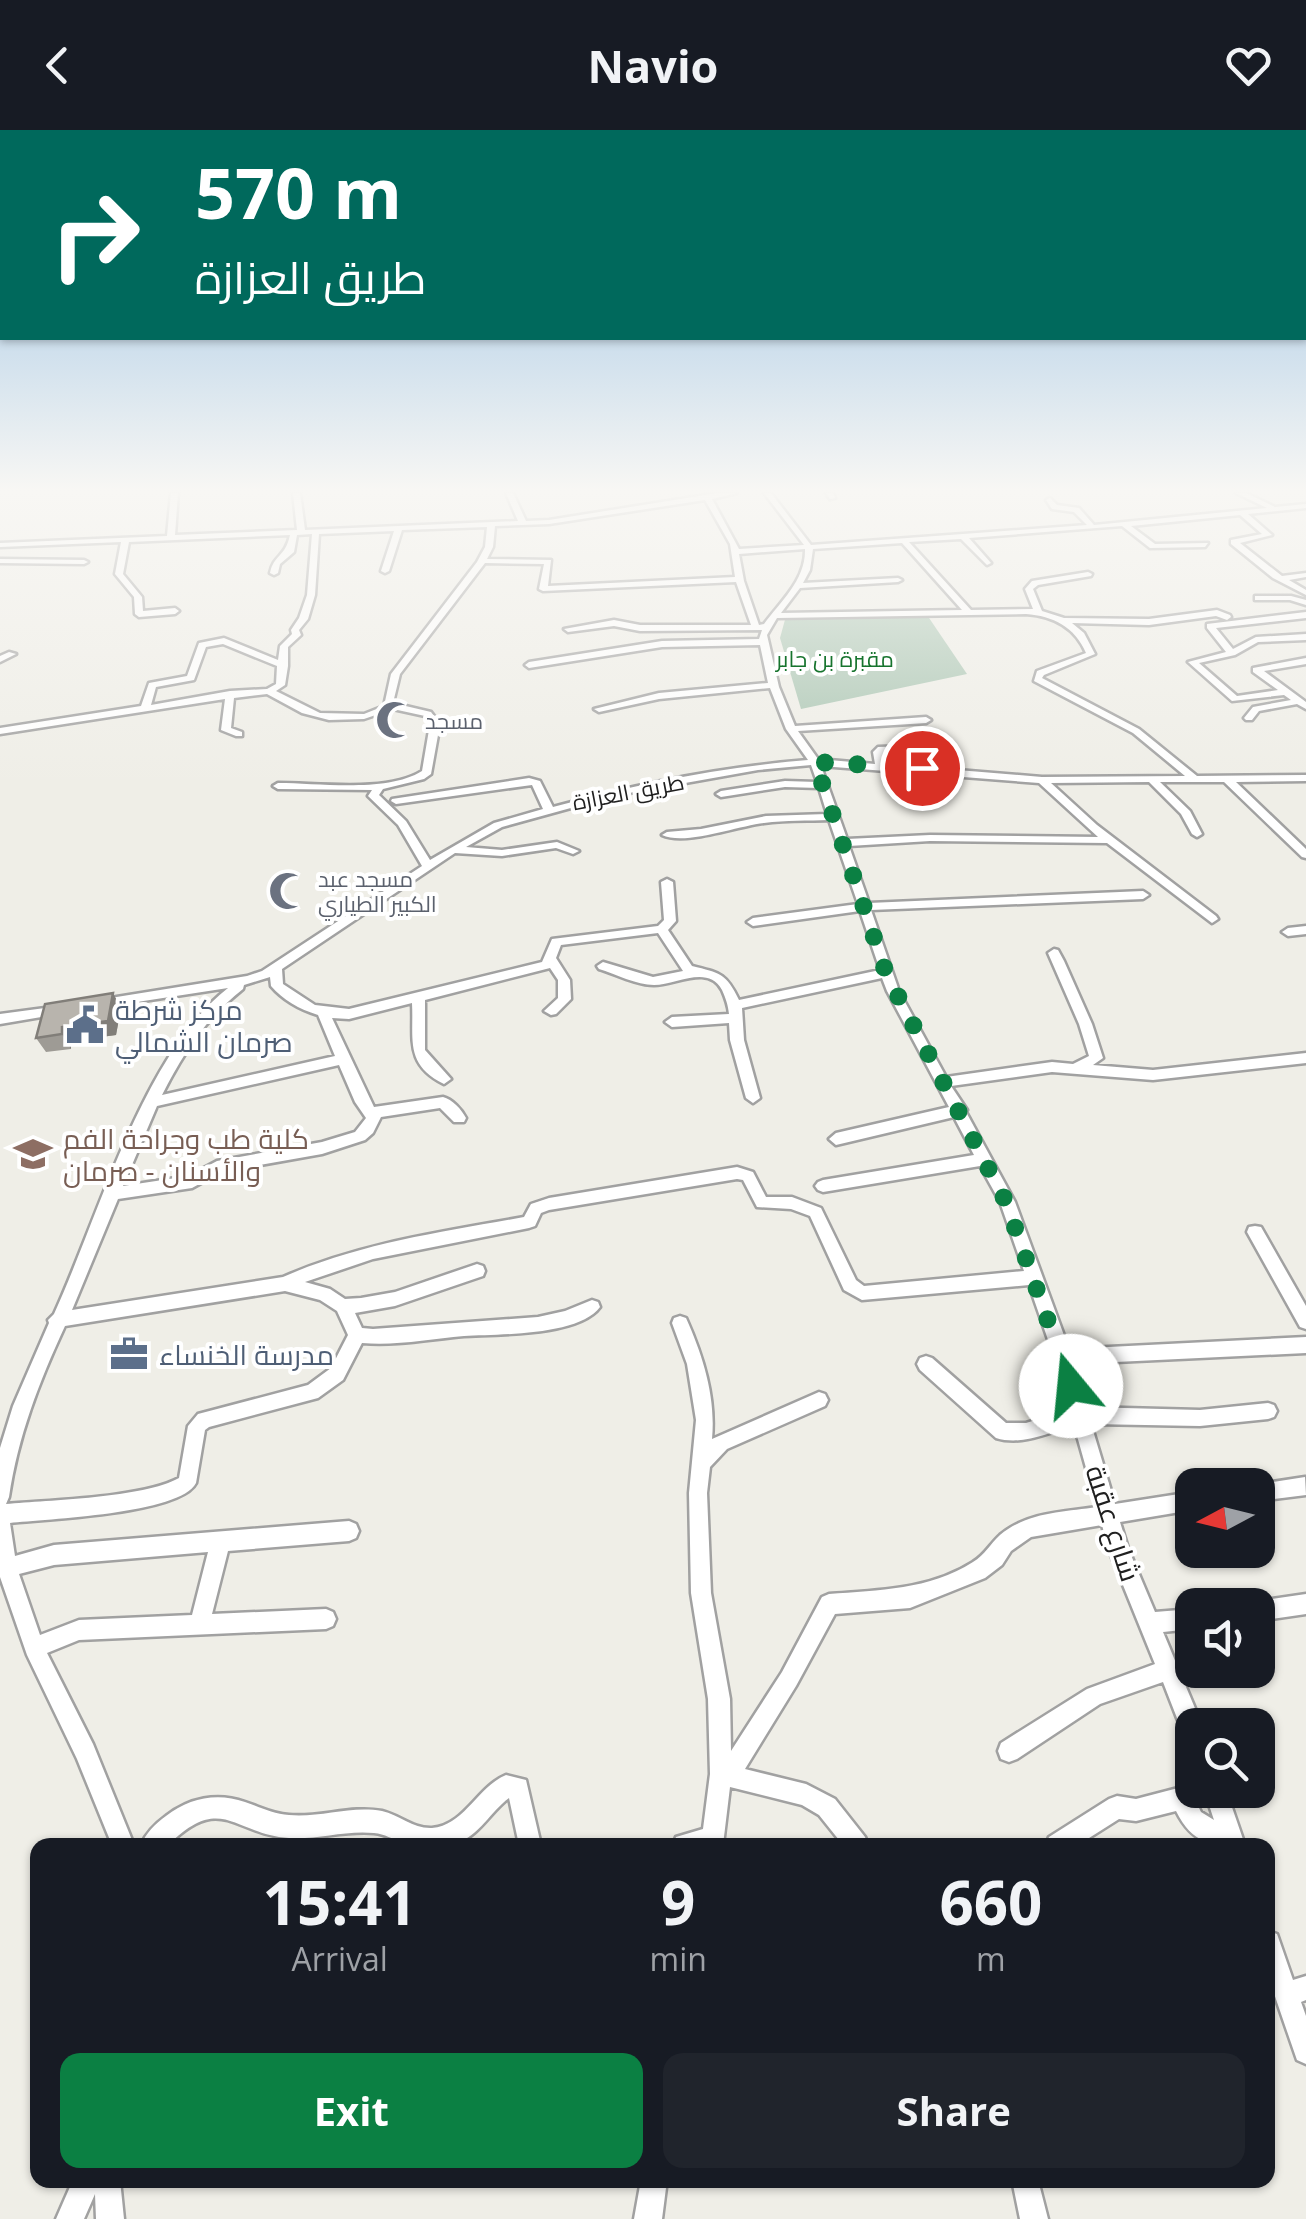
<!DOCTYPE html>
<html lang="en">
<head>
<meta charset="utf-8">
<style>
	:root { --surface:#171b24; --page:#20242c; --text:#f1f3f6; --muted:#9ea1a6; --accent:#0b8043 }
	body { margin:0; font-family:"Open Sans",Cairo,sans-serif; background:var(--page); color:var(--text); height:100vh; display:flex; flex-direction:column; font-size:38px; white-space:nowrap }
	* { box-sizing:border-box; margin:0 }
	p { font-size:32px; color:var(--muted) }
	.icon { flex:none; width:55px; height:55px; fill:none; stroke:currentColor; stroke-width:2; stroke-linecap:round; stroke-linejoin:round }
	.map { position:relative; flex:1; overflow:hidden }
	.drawer { position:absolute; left:30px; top:1708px; width:1245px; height:350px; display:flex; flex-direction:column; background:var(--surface); border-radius:20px; box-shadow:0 2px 8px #0004 }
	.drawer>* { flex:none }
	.banner { position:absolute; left:0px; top:0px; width:1308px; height:210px; box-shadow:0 2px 8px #0004; background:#00695c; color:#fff; overflow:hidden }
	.needle { width:65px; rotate:263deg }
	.controls { position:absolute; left:1175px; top:1338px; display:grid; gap:20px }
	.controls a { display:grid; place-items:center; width:100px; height:100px; border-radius:20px; background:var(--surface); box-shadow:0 2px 8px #0004; font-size:50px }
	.pin { position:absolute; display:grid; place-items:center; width:85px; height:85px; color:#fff; margin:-42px; border:5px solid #fff; border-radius:50%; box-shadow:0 2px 10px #0007 }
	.me { position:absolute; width:110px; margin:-55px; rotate:343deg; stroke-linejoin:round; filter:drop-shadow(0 0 8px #0008) }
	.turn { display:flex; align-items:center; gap:35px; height:210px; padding:0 30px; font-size:45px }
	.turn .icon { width:130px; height:130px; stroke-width:2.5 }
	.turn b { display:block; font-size:70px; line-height:85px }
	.eta { display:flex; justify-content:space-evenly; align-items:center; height:170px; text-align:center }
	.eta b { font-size:60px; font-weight:700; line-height:70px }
	.cta { display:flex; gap:20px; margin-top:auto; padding:20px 30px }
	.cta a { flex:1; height:115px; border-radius:20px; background:var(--accent); color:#fff; font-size:40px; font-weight:700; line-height:115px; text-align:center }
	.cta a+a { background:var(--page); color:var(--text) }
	header { display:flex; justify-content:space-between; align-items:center; height:130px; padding:0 30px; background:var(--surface); font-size:45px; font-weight:700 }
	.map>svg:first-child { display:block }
	.cemetery { fill:#abc6b3 }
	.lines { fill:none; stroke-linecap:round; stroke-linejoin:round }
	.minor-casing { stroke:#a1a1a1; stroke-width:5 }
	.minor { fill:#fff; fill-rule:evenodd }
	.wall { fill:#9e9b95 }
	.shaded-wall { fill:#817e79 }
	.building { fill:#b8b4ad; stroke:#817e79; stroke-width:2.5 }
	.route { stroke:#0b8043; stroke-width:18; stroke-dasharray:0 32.4 }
	.labels { text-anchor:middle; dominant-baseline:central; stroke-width:8; stroke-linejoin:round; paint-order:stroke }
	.far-park-label { font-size:22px; fill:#17742e; stroke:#fff }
	.far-worship-label { font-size:22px; fill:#5b616d; stroke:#fff; text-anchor:start }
	.far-street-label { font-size:22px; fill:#202020; stroke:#fff }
	.service-label { font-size:28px; fill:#4e5e75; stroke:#fff; text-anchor:start }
	.education-label { font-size:28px; fill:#785e54; stroke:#fff; text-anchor:start }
	.street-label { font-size:28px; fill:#202020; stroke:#fff }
</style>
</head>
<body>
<header><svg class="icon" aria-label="back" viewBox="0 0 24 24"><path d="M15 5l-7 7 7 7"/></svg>Navio<svg class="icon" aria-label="heart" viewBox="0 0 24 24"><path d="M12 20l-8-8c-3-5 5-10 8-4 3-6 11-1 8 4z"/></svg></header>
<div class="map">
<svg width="1306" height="2089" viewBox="0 0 1306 2089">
	<rect width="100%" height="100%" fill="#efeee7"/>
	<path class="cemetery" d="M925 482 967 544 801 579 780 508 786 486Z"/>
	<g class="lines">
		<g class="minor-casing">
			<path id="minor" d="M171 363H178L175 405 297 400 293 363H300L305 400 518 391 506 363H513L526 391 549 390 718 363H737L712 369 739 419 804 415 764 363H771L811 415 1087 395 1074 382 1052 379 1046 370 1050 368 1057 375 1079 378 1094 395 1267 378 1236 363H1246L1275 377 1306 374V378L1248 384 1272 405 1240 413 1282 446 1306 443V447L1289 450 1306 460V465L1273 448 1231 414V410L1262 404 1240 385 1131 396 1155 414 1208 413 1205 417 1150 418 1122 396 969 408 991 433 987 435 961 409 909 412 971 480 1033 479 1025 459 1032 451 1088 442 1092 444 1091 446 1038 455 1033 459 1042 481 1064 488 1149 489 1217 480 1230 485 1231 487 1227 490 1216 486 1149 495 1072 493 1084 503 1095 524 1044 545 1042 548 1139 599 1197 646 1306 645V651L1236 652 1306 719V728L1302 727 1224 652H1160L1190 681 1202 704 1197 707 1192 704 1181 684 1149 652 1051 653 1097 695 1216 786 1218 789 1212 793 1107 713 930 711 849 716 869 773 1143 761 1149 765 1143 769 871 780 899 861 946 947 1052 932 1073 934 1089 926 1079 894 1048 823 1054 819 1058 820 1064 831 1092 894 1103 928 1093 935 1153 940 1306 923V933L1153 950 1052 942 951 956 967 980 966 982 1015 1072 1069 1219 1306 1207V1223L1074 1234 1086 1277 1200 1280 1268 1273 1274 1275 1277 1281 1274 1287 1268 1289 1200 1296 1091 1294 1115 1374 1192 1362V1380L1120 1392 1128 1418 1155 1482 1192 1479V1499L1163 1502 1202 1595H1192V1609L1184 1606 1163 1552 1100 1574 1017 1629 1009 1632 1001 1629 998 1621 1001 1613 1087 1559 1155 1534 1108 1418 1102 1395 1031 1407 1011 1421 1002 1435 985 1448 910 1478 835 1484 796 1556 745 1639 806 1654 835 1669 865 1707 868 1715H843L819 1685 802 1675 730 1657 723 1715H673L676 1707 703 1699 710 1644 708 1569 691 1463 689 1363 696 1290 687 1234 672 1193 674 1188 680 1186 686 1188C703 1226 716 1267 712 1309L819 1262 825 1264 828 1270 825 1276 727 1319 710 1337 707 1363 711 1463 730 1569 731 1621 782 1542 822 1467 829 1464C879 1460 929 1460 973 1432 985 1425 990 1414 1000 1405 1027 1382 1064 1382 1097 1377L1074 1295C1048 1303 1022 1316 996 1308L920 1240 917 1234 920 1228 926 1226 932 1228 1006 1293H1026L1069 1280 1054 1227 1029 1155 862 1170 844 1160 810 1086 791 1079 757 1077 743 1050 737 1049 549 1080 541 1083 535 1096 529 1098 373 1129 305 1152 330 1159 345 1169 361 1168 395 1162 477 1134 483 1136 485 1141 483 1146 395 1176 355 1183 362 1198 373 1199 538 1187 565 1181 592 1170 598 1172 600 1177C579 1206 498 1204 464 1206 430 1209 396 1216 362 1213L343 1250 318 1268 209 1297 205 1300 196 1353C181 1384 45 1389 10 1393L15 1426 54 1415 349 1391 356 1394 359 1401 356 1408 349 1411 228 1421 212 1484 326 1479 333 1482 336 1489 333 1496 326 1499 79 1510 47 1523 93 1614 134 1715H112L77 1629 27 1525 0 1447V1318L13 1276 49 1193 48 1190 54 1184C99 1086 143 924 228 858L98 878 92 874 98 870 247 846 262 841 422 736 398 695 368 666 372 660 278 659 273 656 278 653C319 653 387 663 422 641L430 594 425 586 393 579 364 589 329 590 302 583 267 564 234 568 231 598 242 602V606H236L221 600 225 569 0 604V598L141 576 149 553 187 546 199 513 224 508 278 530 280 516 292 504 291 500 299 488 307 465 312 404 297 405 294 422 280 434 278 443 274 445 270 443C274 424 285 428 290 405L129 412 123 444 142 467 143 481 175 478 179 481 175 484 139 487 135 484 134 467 115 444 121 412 0 417V413L167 406ZM705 370 730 414 735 447 548 456 551 430 487 429 493 417 495 396 549 394ZM487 397 485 417 477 432 391 544 384 576 364 584 320 583 276 561 285 555 288 536V517L301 505 299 500 308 489 315 465 319 404 394 401 381 441 385 443 389 441 402 400ZM902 413 962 480 781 483 800 458 898 452 902 450 898 448 803 453 810 440 813 419ZM805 419C806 450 780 472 764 494L759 495 744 451 739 424ZM485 433 544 434 539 459 543 461 736 452 751 495H640L614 490 564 499 568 502 614 496 640 501 762 500 759 509 662 511 529 532 525 535 529 538 662 517 760 515 768 553 659 563 594 579 599 582 659 569 770 558 786 599 808 630C721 637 636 654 553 677L540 651 529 648 392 669 391 671 396 674 532 655 543 679 494 693 430 730 406 691 379 665 383 659 424 649 431 644 440 594 431 582 393 573 400 544ZM1026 484C1053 486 1075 497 1086 523L1037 541 1034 551 1133 603 1185 646 1042 647 885 634 884 622 943 620 944 618 939 615 878 617 873 622 875 634 818 629 798 601 926 593 931 590 926 587 795 596 779 557 767 505 777 488ZM223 514 277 536 276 554 267 559 230 561 151 575 156 557 194 550 206 517ZM811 635 817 652 785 651 721 661 716 664 721 667 785 657 819 658 827 684 766 686 701 699 667 702 662 705C685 716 737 696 764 693 786 690 808 691 829 690L858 774 753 788 747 792 753 796 860 781 880 840 739 870C726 843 720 843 692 836L668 800 676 791 673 752 667 749 661 752 664 790 658 796 552 809 542 832 349 879 315 875 283 854 282 839 455 723 502 726 556 718 573 724 579 721 557 712 502 720 466 717 502 697 618 665 758 640ZM821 636 1039 653 1098 707 930 705 847 709ZM658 803 683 841 653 847 603 832 597 836 599 839C615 844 637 855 654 855 676 855 708 834 722 860 726 869 728 875 729 884L672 887 665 892 672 897 729 893 730 910 746 968 753 973 760 968 744 910 742 878 882 848 887 861 949 977 836 1003 829 1009 836 1015 954 987 974 1025 823 1050 818 1052 815 1056 818 1060 823 1062 980 1036 1000 1072 1024 1141 864 1156 856 1150 821 1078 792 1067H766L753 1042 737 1037 549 1068 531 1074 524 1087C442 1102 360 1113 283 1147L72 1180 118 1069 192 1058 221 1042 322 1024 365 1010 373 1003 381 987 440 978 454 992H464L466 988C462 980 452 969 443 967L374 977 332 888 349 889 412 873C414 909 404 934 444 954L451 949 425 920V870L550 838 558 850V868L544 881 551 885 556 884 571 869 570 850 556 828 561 815ZM270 847 271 856C283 870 299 879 318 885L335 926 162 965C184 922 205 889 243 859L244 855ZM339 935 355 972 366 988 355 1002 322 1012 217 1031 189 1046 123 1056 157 976ZM285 1161 320 1170 337 1181 348 1205 331 1238 308 1255 198 1284 188 1296 179 1348C143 1368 49 1370 6 1374L9 1367C18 1306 39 1252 65 1196ZM208 1422 192 1485 79 1490 40 1505 19 1444 54 1435Z
				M826 363H833L835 368 830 369Z
				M0 429 84 430 88 432 84 434 0 433Z
				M1258 466H1291L1306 470V475L1290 470H1255V466Z
				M1306 482V488L1216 498 1233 519 1256 507 1306 504V510L1258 512 1235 525 1199 533 1237 566 1278 560 1253 542V538L1306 528V534L1264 541 1306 572V579L1297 574 1259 581 1252 590H1246L1244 588 1253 577 1291 570 1284 565 1232 571 1188 532 1226 522 1207 498V494Z
				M9 522 16 524 0 532V526Z
				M1306 796V804L1288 806 1282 802 1288 798Z
				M60 876 67 880 65 883 0 894V884Z
				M1255 1096 1261 1097 1306 1176V1199L1300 1197 1247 1102 1249 1097Z
				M1305 1347 1306 1365 1258 1371V1355H1253Z
				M1306 1464V1484L1258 1491V1475H1250L1258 1471Z
				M506 1645 526 1650 541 1715H519L509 1668C491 1681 479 1706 457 1713 444 1718 415 1718 403 1713 392 1709 385 1704 374 1703 345 1700 317 1710 289 1708 233 1704 222 1662 168 1715H141C146 1703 155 1694 166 1686 189 1668 217 1662 245 1672 260 1677 273 1684 289 1685 320 1688 351 1675 382 1681 399 1685 414 1699 432 1698 465 1695 477 1657 506 1645Z
				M1182 1657 1190 1660 1201 1682 1214 1690 1204 1660H1226L1245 1715C1211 1715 1193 1715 1176 1681L1136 1691 1119 1689 1078 1715H1046L1049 1707 1109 1669 1117 1666 1136 1669Z
				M1268 1801 1277 1804 1293 1850 1306 1846V1870L1301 1872 1306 1886V1934L1297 1930 1268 1846Z
				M73 2050H120L124 2089H96L95 2064 84 2089H56Z
				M641 2050H667L662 2089H634Z
				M1012 2050H1038L1048 2089H1020Z"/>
		</g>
		<use href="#minor" class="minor"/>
	</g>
	<path class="wall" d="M121 878 116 905 71 911V919L46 922 36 908Z"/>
	<path class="shaded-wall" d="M113 863 121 878 116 905 71 911V919L62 904V897Z"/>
	<path class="building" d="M113 863 108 891 62 897V904L36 908 45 874Z"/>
	<linearGradient id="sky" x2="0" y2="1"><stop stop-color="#90bce2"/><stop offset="0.55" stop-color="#f8f7f4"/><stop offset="1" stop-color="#f8f7f4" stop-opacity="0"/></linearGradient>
	<rect width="1306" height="656" fill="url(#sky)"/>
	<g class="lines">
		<path class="route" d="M922 638 815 632 886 843 1006 1072 1071 1256"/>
	</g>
	<defs>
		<g id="mosque-bare" transform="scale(3)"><path d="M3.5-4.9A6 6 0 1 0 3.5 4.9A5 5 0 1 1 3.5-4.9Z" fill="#6b7280" stroke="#fff" stroke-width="2.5" paint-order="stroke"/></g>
		<g id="civic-bare" transform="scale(3)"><path d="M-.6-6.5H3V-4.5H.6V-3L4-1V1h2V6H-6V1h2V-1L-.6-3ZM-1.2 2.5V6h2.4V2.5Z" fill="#5c6f8a" stroke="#fff" stroke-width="2.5" paint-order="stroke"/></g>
		<g id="university-bare" transform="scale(3)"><path d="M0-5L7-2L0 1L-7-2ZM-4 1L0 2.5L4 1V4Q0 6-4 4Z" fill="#8d6e63" stroke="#fff" stroke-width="2.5" paint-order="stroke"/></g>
		<g id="office-bare" transform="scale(3)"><path d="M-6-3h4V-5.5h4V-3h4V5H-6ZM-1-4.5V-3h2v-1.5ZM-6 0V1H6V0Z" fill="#5c6f8a" stroke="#fff" stroke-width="2.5" paint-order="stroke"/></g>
	</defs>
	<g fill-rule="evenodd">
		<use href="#mosque-bare" x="395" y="590"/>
		<use href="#mosque-bare" x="288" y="761"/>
		<use href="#civic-bare" x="85" y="895"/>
		<use href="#university-bare" x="33" y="1024"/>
		<use href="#office-bare" x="129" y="1224"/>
	</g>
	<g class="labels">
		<g class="far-park-label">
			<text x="835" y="528">مقبرة بن جابر</text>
		</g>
		<g class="far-worship-label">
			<text x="425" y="590">مسجد</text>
			<text x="318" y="748">مسجد عبد<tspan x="318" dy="25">الكبير الطياري</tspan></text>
		</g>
		<g class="far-street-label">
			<text transform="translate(628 661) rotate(-11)">طريق العزازة</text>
		</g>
		<g class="service-label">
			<text x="115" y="879">مركز شرطة<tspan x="115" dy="32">صرمان الشمالي</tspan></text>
			<text x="159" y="1224">مدرسة الخنساء</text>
		</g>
		<g class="education-label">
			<text x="63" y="1008">كلية طب وجراحة الفم<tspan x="63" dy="32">والأسنان - صرمان</tspan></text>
		</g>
		<g class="street-label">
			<text transform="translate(1114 1393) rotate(72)">شارع عقبة</text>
		</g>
	</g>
</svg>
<div class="controls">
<a><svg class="needle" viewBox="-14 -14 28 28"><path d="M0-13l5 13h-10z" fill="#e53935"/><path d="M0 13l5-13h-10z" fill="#9ea1a6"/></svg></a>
<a><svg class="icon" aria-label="sound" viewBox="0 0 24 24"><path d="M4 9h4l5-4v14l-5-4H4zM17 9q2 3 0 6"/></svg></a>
<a><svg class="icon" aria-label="search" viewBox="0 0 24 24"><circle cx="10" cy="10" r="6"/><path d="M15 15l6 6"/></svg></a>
</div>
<div class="pin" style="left:922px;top:638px;background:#d93025"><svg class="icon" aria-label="arrive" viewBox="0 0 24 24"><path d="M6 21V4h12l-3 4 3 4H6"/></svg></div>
<svg class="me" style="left:1071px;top:1256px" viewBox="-20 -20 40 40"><circle r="19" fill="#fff"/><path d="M0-13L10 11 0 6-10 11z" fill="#0b8043"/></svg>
<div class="banner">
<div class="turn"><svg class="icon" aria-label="right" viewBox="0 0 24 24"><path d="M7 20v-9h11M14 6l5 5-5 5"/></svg><div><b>570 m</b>طريق العزازة</div></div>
</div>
<section class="drawer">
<div class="eta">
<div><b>15:41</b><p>Arrival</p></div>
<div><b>9</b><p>min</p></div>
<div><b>660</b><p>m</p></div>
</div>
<div class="cta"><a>Exit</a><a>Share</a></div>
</section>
</div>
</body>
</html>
